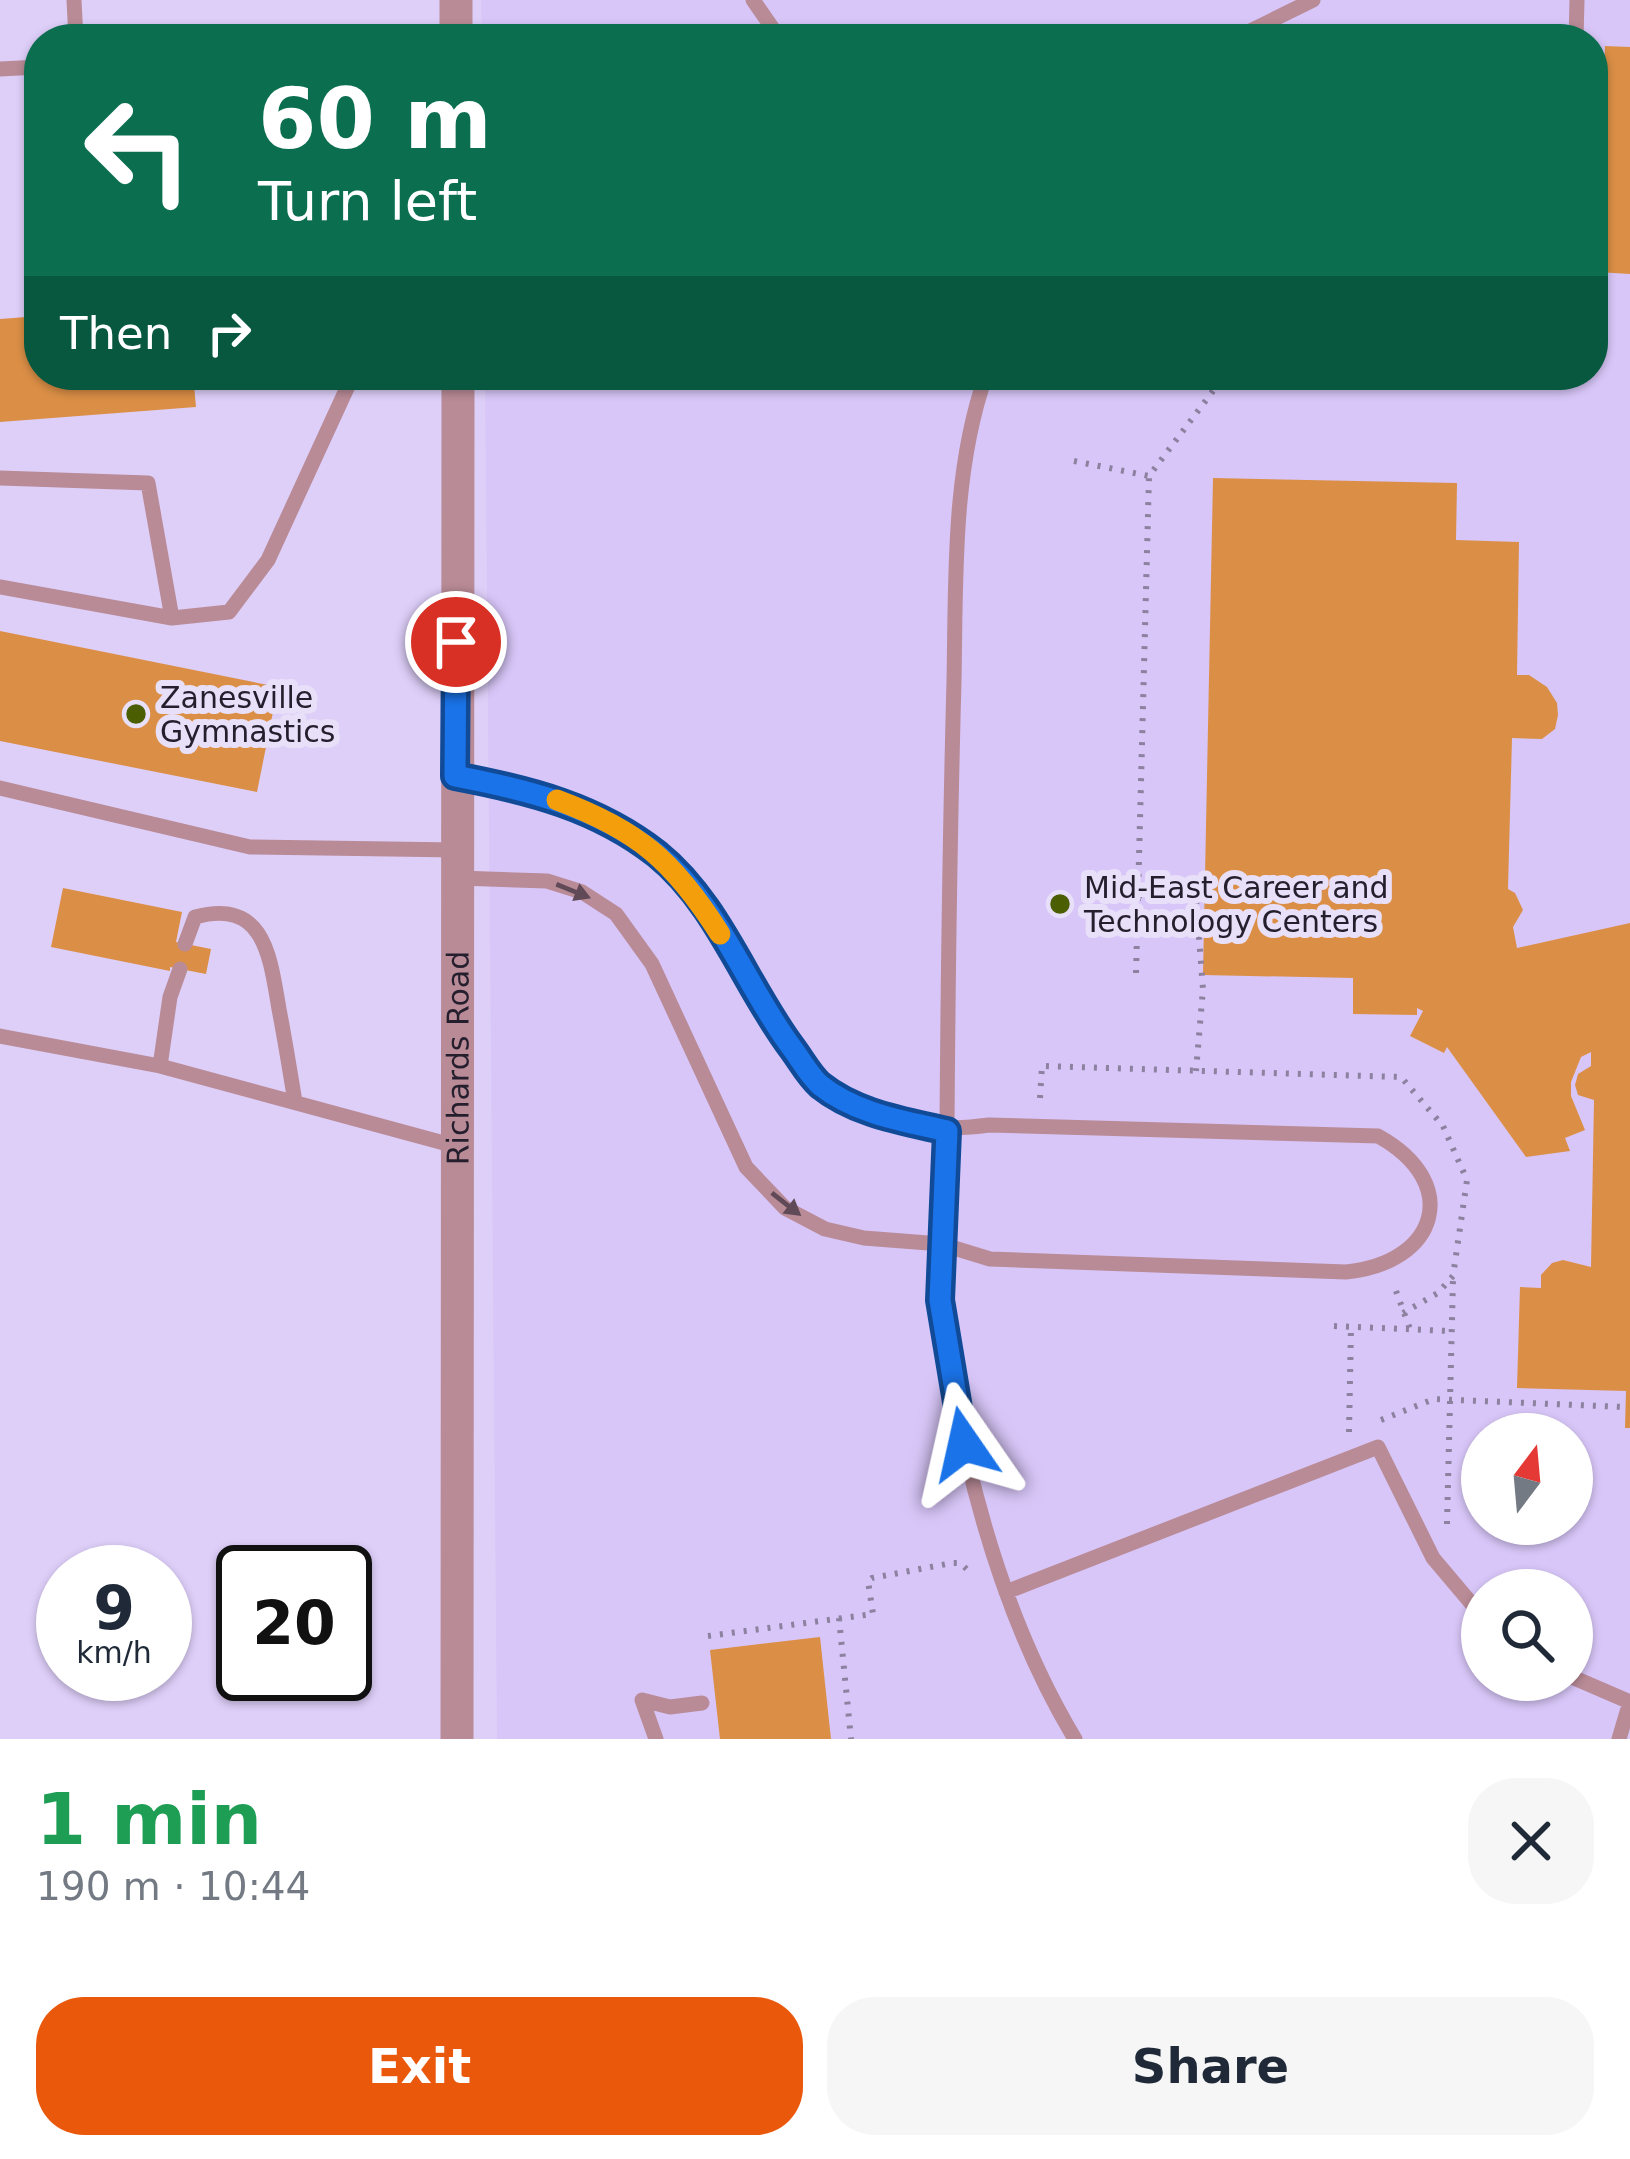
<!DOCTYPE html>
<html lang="en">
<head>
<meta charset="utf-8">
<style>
	:root { --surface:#fff; --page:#f6f6f7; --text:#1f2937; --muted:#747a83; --accent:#ea580c }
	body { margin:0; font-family:"DejaVu Sans",sans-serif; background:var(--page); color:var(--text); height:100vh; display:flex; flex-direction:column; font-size:45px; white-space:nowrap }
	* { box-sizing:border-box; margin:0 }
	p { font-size:39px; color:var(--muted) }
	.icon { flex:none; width:66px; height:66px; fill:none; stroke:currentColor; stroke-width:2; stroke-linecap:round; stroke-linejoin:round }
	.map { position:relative; height:1739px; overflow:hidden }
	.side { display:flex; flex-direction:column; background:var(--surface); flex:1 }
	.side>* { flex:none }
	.banner { position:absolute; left:24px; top:24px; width:1584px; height:366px; border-radius:48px; box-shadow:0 3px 9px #0004; background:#0b6e4f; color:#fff; overflow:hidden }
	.needle { width:78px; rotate:16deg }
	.fabs { position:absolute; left:1461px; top:1413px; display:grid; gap:24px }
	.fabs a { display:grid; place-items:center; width:132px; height:132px; border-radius:50%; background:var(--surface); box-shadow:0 3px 9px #0004; font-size:60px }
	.speed { position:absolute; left:36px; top:1545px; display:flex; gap:24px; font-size:60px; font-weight:700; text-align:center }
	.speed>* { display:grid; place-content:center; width:156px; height:156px; border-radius:50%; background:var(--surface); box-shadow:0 3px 9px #0004; line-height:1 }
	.speed small { font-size:30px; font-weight:400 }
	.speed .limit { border:6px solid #111; border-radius:18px; background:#fff; color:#111 }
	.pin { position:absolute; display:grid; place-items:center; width:102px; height:102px; color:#fff; margin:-51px; border:6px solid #fff; border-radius:50%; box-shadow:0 3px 12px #0007 }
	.me { position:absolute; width:132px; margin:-66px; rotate:349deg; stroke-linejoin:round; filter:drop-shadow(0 0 9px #0008) }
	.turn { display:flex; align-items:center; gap:42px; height:252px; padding:0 36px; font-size:54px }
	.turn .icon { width:156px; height:156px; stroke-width:2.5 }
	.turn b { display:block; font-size:84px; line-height:102px }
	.then { display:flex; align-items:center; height:114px; padding:0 36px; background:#0003; gap:24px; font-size:45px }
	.round { display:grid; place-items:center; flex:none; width:126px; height:126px; border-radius:48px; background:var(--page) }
	.headline { display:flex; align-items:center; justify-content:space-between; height:204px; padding:0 36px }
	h1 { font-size:72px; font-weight:700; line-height:90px; color:#1e9e55 }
	.primary-button { display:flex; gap:24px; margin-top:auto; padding:24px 36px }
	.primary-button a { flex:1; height:138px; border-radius:48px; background:var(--accent); color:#fff; font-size:48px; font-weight:700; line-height:138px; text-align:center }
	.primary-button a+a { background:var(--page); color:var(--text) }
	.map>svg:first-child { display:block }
	.built { fill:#d8c6f8; fill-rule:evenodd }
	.building { fill:#db8f46 }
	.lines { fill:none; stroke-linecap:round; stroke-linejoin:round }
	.path { stroke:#8c819f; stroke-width:6; stroke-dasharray:3 9; stroke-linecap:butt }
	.service { stroke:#b98b97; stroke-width:15 }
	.tertiary { stroke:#b98b97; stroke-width:33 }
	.oneway { fill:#604a57 }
	.route-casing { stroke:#114b97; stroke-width:30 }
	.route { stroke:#1a73e8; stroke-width:21 }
	.slow { stroke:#f59e0b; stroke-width:21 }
	.poi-dot { fill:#4c5e02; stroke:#e8dff9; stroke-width:4.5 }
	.labels { text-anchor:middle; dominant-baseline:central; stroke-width:12; stroke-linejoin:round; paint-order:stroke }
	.poi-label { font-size:30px; fill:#241e2d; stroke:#e8dff9; text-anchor:start }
	.street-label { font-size:30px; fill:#241e2d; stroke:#e8dff9 }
</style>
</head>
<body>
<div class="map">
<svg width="1630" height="1739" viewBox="0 0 1630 1739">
	<rect width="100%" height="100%" fill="#decff9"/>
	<path class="built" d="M481 0H1630V1739H497L485 375H1593V39H482ZM1482 1434H1572V1524H1482ZM1482 1590H1572V1680H1482Z"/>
	<path class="building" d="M1605 46 1630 47V274L1597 272Z
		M39 316V375H193L196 407 0 422V319Z
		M1213 478 1457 483 1456 540 1519 542 1517 675H1529L1547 687 1557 703 1558 715 1555 729 1542 739 1512 738 1508 889 1515 893 1523 910 1513 927 1517 948 1630 923V1428H1625L1626 1391 1517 1388 1520 1287 1541 1288V1275L1552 1263 1563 1260 1591 1267 1594 1100 1578 1095 1575 1085 1578 1074 1591 1066V1052L1581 1057 1571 1082V1096L1585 1130 1565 1138 1570 1151 1526 1157 1447 1047 1444 1053 1410 1036 1423 1011 1417 1008V1015L1353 1014V978L1203 975Z
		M0 631 278 687 257 792 0 741Z
		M63 888 182 912 176 942 211 949 206 974 170 967V971L51 947Z
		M820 1637 831 1739H720L710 1650Z"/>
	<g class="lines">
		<path class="path" d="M1074 461 1149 476 1219 383
			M1139 895 1196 898 1203 989 1196 1071
			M1136 973 1149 476
			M1040 1098 1042 1066 1401 1077 1443 1126 1467 1180 1453 1276 1438 1293 1403 1313
			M1396 1291 1410 1329
			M1334 1326 1450 1331
			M1381 1420 1434 1399 1625 1407
			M1349 1432 1351 1327
			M1447 1524 1453 1279
			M839 1618 851 1739
			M708 1636 873 1614 868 1581 872 1578 952 1563H960L970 1572"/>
		<path class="service" d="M74 0 76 39
			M753 0 780 39
			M1234 39 1313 0
			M1576 39 1577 0
			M0 69 39 67
			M986 375C952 471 956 580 954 681 950 830 948 978 947 1126 947 1184 937 1241 940 1299 942 1326 947 1354 951 1380 973 1504 1010 1631 1075 1739
			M0 478 148 483 172 618
			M0 587 172 618 229 612 268 560 353 375
			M456 776C529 791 600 806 659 856 730 915 753 1015 816 1081 837 1103 871 1113 899 1119 934 1128 952 1130 989 1125L1378 1136C1463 1183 1438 1263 1346 1272L990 1259 941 1244 864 1238 825 1229 785 1208 746 1167 652 964 616 914 582 892 547 881 458 878
			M0 788 250 847 457 850
			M185 944 195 917C265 898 270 957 279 1009 285 1040 290 1071 295 1102
			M0 1036 160 1066 455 1146
			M160 1066 170 997 180 969
			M1006 1592 1378 1447 1433 1558 1482 1616
			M1572 1677 1630 1702 1619 1739
			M656 1739 642 1700 670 1707 702 1703"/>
		<g class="tertiary">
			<path d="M456 0V39"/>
			<path id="s1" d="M457 1739 458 375"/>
		</g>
	</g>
	<defs><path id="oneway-solid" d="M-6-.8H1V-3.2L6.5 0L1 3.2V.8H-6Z" transform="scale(3)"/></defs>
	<g class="oneway">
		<use href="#oneway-solid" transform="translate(573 891) rotate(22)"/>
		<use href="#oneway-solid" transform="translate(786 1204) rotate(38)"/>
	</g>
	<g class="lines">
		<g class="route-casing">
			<path id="route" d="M456 642 455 776C529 790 597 807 657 854 718 903 746 987 792 1048 801 1060 809 1075 820 1085 856 1114 904 1121 947 1131L940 1300 964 1444"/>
		</g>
		<use href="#route" class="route"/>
		<path class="slow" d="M557 800C638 830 674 861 720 934"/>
	</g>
	<g class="poi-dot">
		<circle cx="136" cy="714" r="12"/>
		<circle cx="1060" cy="904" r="12"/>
	</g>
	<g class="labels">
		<g class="poi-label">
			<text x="160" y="697">Zanesville<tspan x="160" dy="34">Gymnastics</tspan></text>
			<text x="1084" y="887">Mid-East Career and<tspan x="1084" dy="34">Technology Centers</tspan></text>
		</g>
		<g class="street-label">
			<text stroke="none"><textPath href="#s1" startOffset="681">Richards Road</textPath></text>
		</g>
	</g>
</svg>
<div class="fabs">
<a><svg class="needle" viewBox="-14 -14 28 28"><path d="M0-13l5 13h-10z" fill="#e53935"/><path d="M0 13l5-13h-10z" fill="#747a83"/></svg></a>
<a><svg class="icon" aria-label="search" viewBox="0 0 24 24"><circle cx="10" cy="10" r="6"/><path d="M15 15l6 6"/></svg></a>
</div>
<div class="speed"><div>9<small>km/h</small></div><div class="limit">20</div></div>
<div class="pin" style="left:456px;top:642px;background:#d93025"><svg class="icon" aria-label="arrive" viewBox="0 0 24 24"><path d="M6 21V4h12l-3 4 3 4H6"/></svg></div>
<svg class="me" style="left:964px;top:1444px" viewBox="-20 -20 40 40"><path d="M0-17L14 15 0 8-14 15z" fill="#1a73e8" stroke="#fff" stroke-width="4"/></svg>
<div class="banner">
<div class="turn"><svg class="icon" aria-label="left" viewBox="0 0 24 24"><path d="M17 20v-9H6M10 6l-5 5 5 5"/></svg><div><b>60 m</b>Turn left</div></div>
<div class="then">Then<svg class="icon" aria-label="right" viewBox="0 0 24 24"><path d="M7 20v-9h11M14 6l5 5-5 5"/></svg></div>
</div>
</div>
<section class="side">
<div class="headline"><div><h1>1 min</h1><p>190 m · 10:44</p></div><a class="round"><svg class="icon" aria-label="close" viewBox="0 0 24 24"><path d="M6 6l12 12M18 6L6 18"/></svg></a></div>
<div class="primary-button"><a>Exit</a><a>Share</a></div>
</section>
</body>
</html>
